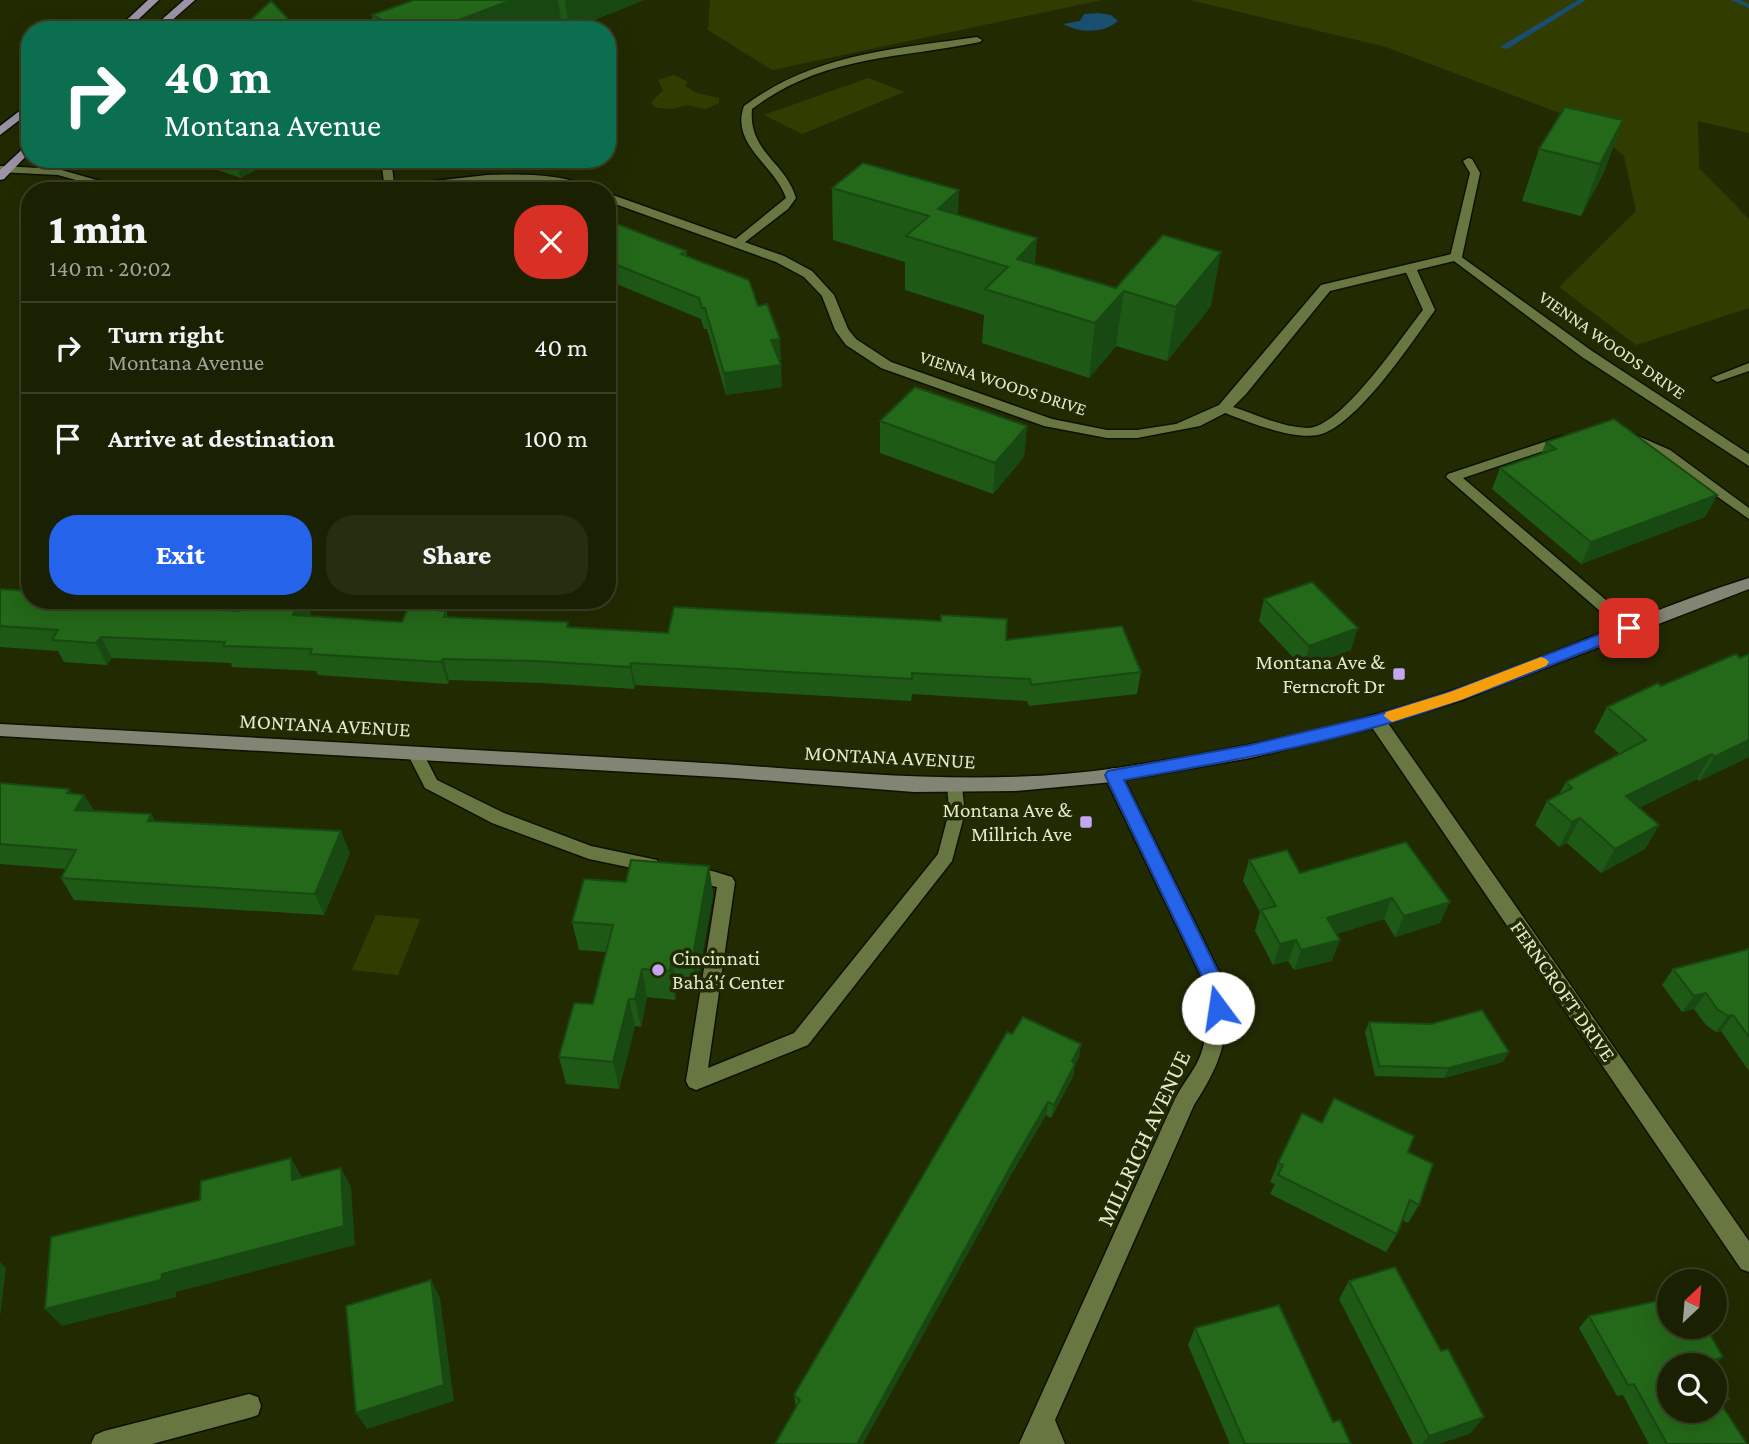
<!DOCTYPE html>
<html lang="en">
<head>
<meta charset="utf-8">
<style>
	:root { --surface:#1a2002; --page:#272d11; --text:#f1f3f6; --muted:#9fa399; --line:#383e24; --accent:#2563eb }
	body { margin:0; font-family:"Crimson Pro",serif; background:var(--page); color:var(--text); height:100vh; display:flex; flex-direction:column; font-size:26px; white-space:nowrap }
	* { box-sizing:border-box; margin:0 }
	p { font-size:23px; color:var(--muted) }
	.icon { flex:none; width:38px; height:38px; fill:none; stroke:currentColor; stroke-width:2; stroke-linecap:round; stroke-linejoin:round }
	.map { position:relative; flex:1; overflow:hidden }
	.details { position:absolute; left:21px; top:182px; width:595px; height:427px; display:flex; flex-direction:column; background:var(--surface); border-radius:28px; box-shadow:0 7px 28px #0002,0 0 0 2px var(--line) }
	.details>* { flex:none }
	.banner { position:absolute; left:21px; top:21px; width:595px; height:147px; border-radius:28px; box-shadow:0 7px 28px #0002,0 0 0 2px var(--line); background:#0b6e4f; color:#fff; overflow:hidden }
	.needle { width:46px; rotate:26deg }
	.fabs { position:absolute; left:1657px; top:1269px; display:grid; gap:14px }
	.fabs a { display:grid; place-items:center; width:70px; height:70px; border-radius:50%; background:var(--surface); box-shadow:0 7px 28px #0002,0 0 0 2px var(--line); font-size:35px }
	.pin { position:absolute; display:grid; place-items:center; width:60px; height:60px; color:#fff; margin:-30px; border-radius:14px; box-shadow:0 4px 10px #0006 }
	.me { position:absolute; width:77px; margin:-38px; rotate:346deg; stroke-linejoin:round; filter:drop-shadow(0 0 5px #0008) }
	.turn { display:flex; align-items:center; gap:24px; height:147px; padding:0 28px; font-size:32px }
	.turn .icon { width:91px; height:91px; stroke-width:2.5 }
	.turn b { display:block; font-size:49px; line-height:60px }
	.round { display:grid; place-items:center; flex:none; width:74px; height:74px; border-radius:28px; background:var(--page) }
	.summary { display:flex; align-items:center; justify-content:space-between; height:119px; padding:0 28px }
	h1 { font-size:42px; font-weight:800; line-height:52px }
	.cta { display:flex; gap:14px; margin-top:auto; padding:14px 28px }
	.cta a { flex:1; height:80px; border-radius:28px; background:var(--accent); color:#fff; font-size:28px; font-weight:800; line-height:80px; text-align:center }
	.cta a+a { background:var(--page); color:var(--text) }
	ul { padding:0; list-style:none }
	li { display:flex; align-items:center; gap:21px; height:91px; padding:0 28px; border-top:2px solid var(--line) }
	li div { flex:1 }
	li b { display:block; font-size:26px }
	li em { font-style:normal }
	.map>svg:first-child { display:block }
	.green { fill:#313d00 }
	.water { fill:#194e70 }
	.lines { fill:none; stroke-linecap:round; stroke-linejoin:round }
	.stream { fill:#194e70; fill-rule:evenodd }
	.lane-casing { stroke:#0c1200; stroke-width:3 }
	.street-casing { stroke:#0c1200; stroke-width:3 }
	.secondary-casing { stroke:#0c1200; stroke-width:3 }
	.primary-casing { stroke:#0c1200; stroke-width:3 }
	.lane { fill:#687641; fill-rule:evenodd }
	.street { fill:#687641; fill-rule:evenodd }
	.secondary { fill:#828573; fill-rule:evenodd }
	.primary { fill:#9c93a6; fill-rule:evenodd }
	.wall { fill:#1f5916 }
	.shaded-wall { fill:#194912 }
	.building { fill:#246819; stroke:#194912; stroke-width:2 }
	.route { fill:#2563eb; stroke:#184099; stroke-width:2 }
	.slow { fill:#f59e0b }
	.poi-dot { fill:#c3a7f2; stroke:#222a02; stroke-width:2.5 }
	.labels { text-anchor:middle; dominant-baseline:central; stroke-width:7; stroke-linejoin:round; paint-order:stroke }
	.far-street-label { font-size:18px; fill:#e1eace; stroke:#222a02 }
	.poi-label { font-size:21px; fill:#e1eace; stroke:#222a02; text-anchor:end }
	.street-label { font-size:21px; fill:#e1eace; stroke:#222a02 }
	.near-street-label { font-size:24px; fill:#e1eace; stroke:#222a02 }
</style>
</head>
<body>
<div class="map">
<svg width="1749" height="1444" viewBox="0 0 1749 1444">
	<rect width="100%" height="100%" fill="#222a02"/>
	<path class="green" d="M710 0H1102L772 70 708 30Z
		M1190 0H1749V133L1698 121 1699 168 1749 219V308L1636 345 1559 287 1636 211 1624 156 1583 122 1386 47Z
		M674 75 688 82 685 86 697 93 719 98V103L705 109 686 105 672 109 657 108 651 103 663 90 658 80Z
		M868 78 904 92 802 134 764 115Z
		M376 915 420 919 398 975 352 970Z"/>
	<path class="water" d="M1099 13 1111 15 1118 21C1103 34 1080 33 1063 24L1080 21 1084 14Z"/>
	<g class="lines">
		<path class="stream" d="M1578 0H1586L1507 49 1500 47Z
			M1731 0H1740L1749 4V8Z"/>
		<g class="lane-casing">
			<path id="lane" d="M392 18 399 20 379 30H367Z
				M977 37 982 40 980 42C897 59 823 55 752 109 748 152 785 161 796 198L788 209 740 246H732V242L786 198C775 165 730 145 744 106 813 54 894 49 977 37Z
				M1468 158 1472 159 1480 173 1462 257 1456 260 1450 257 1470 173 1463 161Z
				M381 159H391L395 191 385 190Z
				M1410 265 1416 268 1435 310C1412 342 1356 427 1318 435 1291 440 1246 421 1220 411V405L1224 404C1252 412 1278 427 1307 428 1341 429 1402 336 1423 310L1404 268Z
				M1749 363V371L1717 382 1711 378Z
				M1631 433 1670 450 1749 508V519L1660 456 1626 440 1624 437Z
				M1562 436 1567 437V443L1463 478 1634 624 1636 628 1634 632H1624L1446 477 1448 474Z
				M415 747 421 749 437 780 504 813 591 846 657 860 660 865 657 870 651 872 589 859 492 823 425 788 407 753 409 749Z
				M955 778 961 780 965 812 952 861 808 1045 696 1090 689 1087 686 1081 717 887 684 879 681 874 684 869C697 865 719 873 732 877L735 882 708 1068 794 1033 938 854 949 812 947 784 949 780Z"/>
		</g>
		<g class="street-casing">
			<path id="street" d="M0 166 58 169 135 191H115L58 175 0 172Z
				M487 175C517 174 571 173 596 191 567 191 540 182 510 182 465 182 421 191 376 191L382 187Z
				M607 193 784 256 812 271 834 295 848 329 856 339 891 362 1052 419 1107 430H1137L1176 424 1219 405 1321 285 1456 253 1592 351 1749 454V466L1582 357 1454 261 1330 291 1246 394 1229 411 1200 426 1137 438H1107L1044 426 881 368 846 345 835 330 822 296 804 277 776 262 607 201Z
				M1377 715 1383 716 1749 1241V1272L1741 1269 1371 726 1368 721 1371 716Z
				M1113 768 1119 770 1122 775 1221 976C1232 1031 1224 1059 1194 1105L1055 1420 1065 1444H1019L1175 1099C1181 1087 1189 1077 1196 1065 1211 1037 1207 1006 1201 976L1104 775 1107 770Z
				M249 1394 258 1397 261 1406 258 1415 249 1418 152 1444H91L95 1435 104 1431Z"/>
		</g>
		<g class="secondary-casing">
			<path id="secondary" d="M1749 578V589L1462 700 1377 727 1250 758 1113 782 1015 791 914 792 735 778 0 736V724C229 736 459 749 688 762 831 770 974 789 1117 768 1228 751 1341 729 1448 692 1549 658 1647 610 1749 578Z"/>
		</g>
		<g class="primary-casing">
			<path id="primary" d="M148 0H159L127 30H116Z
				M184 0H195L161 30H150Z
				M30 103V112L0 135V126Z
				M30 142V152L4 179 0 180V170Z"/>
		</g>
		<use href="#lane" class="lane"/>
		<use href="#street" class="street"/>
		<use href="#secondary" class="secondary"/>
		<use href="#primary" class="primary"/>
	</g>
	<path class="wall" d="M414 0H644L569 30 562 27 553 30H375L372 15Z
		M1623 120 1604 172 1581 216 1522 201 1539 149Z
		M192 159H276L241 178 192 161Z
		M832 188 958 215 1035 264 1116 288 1211 306 1167 361 1116 346 1089 378 982 343 984 315 905 290V262L833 240Z
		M607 220 686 251 687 256 758 306 781 360H779L782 387 726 395 707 329H704L701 319 607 280Z
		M880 421 1027 426 1024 457 993 494 880 453Z
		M1546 442 1717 495 1705 517 1581 564 1492 489 1500 468 1541 454Z
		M0 589 144 606 240 611 245 600H306L311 614 310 616 402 622 446 611 448 618 568 622 569 627 668 633 1006 640 1141 672 1137 694 1029 706 1027 701 912 694 911 701 635 685 634 689 542 683 449 680 448 684 318 675 316 671 232 667 231 663 112 658 107 665 64 662 58 651 0 647Z
		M1264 599 1351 650 1303 668 1259 621Z
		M1607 707 1749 757 1699 781 1697 779 1639 808 1659 825 1645 849 1601 873 1567 843 1559 847 1535 825 1547 801 1559 794 1566 782 1620 754 1594 732Z
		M0 783 84 795 94 811 151 814 155 821 350 853 324 915 74 900 61 878 66 869 0 864Z
		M1406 842 1440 923 1395 937 1384 919 1337 934 1332 961 1294 970 1288 961 1273 965 1255 931 1260 912 1243 881 1249 860 1300 873Z
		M709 866 713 895 696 989 677 987 675 1000 647 997 641 1027 635 1026 619 1089 566 1084 559 1057 593 1004 606 952 579 950 572 922 626 882Z
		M1749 949V1071L1721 1031 1716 1032 1706 1025 1694 1009 1682 1012 1662 985 1673 969Z
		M1369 1022 1503 1062 1444 1078 1375 1076 1365 1032Z
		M1012 1034 1081 1044 1079 1057 1075 1064 1073 1077 1051 1118 1046 1115 1015 1168 796 1407 794 1395Z
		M1322 1123 1408 1152 1419 1205 1408 1223 1402 1220 1397 1234 1386 1252 1270 1194 1275 1184 1270 1182 1278 1163Z
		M1349 1281 1471 1433 1438 1444H1413L1339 1299Z
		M1589 1316 1670 1365 1729 1399 1722 1405 1747 1444H1649L1623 1395 1617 1396 1579 1328Z
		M1195 1328 1333 1422 1351 1444H1230L1188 1345Z"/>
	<path class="shaded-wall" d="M512 0H558L562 27 553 30H432Z
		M565 0H644L569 30Z
		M291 22 293 30H282Z
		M1623 120 1604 172 1581 216 1600 164Z
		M235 159H276L241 178Z
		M959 190 957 243 938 209Z
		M1037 238 1033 292 1017 259Z
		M1221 252 1211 306 1167 361 1176 307Z
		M1124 291 1116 346 1089 378 1095 323Z
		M780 339 781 360 772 361 771 340Z
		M781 365 782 387 726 395 724 373Z
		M1027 426 1024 457 993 494 995 463Z
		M1717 495 1705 517 1581 564 1591 542Z
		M131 600H141L147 612 128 605Z
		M300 600H306L311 614 301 637 293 615Z
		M1358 628 1351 650 1303 668 1309 646Z
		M101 637 112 658 107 665 96 643Z
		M443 659 449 680 448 684 441 662Z
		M631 663 635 685 634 689 630 667Z
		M1749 740V757L1699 781 1714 757Z
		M1712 754 1697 779 1612 821 1626 796Z
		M69 789 79 804 84 795 97 816 88 831 67 793Z
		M151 814 163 836 148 821Z
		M1580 818 1567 843 1559 847 1572 822Z
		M1659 825 1645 849 1601 873 1615 849Z
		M341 831 350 853 324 915 315 894Z
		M709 866 713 895 696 989 692 961Z
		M1392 898 1384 919 1320 939 1327 918Z
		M1450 902 1440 923 1395 937 1404 916Z
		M1296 940 1288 961 1273 965 1280 944Z
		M1340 940 1332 961 1294 970 1301 950Z
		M672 959 677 987 675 1000 670 971Z
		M642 969 647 997 641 1027 635 999Z
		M1706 993 1694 1009 1682 1012 1694 996Z
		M629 999 635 1026 619 1089 613 1062Z
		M1733 1015 1721 1031 1716 1032 1728 1016Z
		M1081 1044 1079 1057 1075 1064 1073 1077 1051 1118 1054 1105 1072 1061Z
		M1509 1052 1503 1062 1444 1078 1449 1068Z
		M1048 1102 1046 1115 1015 1168 863 1444H857L1017 1155Z
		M291 1158 302 1177 303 1199 292 1180Z
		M341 1168 351 1187 355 1245 176 1292V1297L62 1326 45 1309Z
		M0 1262 6 1268 0 1317Z
		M431 1280 440 1298 454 1401 367 1429 356 1413Z
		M1723 1357 1715 1365H1704L1708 1362Z
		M1484 1417 1471 1433 1438 1444H1422L1429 1436Z"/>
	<path class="building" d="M414 0H512L432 30H402L372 15Z
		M271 1 291 22 282 30H240Z
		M1565 107 1623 120 1600 164 1539 149Z
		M863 163 959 190 938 209 1037 238 1017 259 1116 288 1163 235 1221 252 1176 307 1124 291 1095 323 985 289 1008 267 906 236 929 216 832 188Z
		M504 185 519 191H494Z
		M607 220 686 251 681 254 749 280 758 306 767 304 780 339 771 340 781 365 724 373 705 308H702L699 298 607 261Z
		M915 387 1027 426 995 463 880 421Z
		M1614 419 1717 495 1591 542 1500 468 1556 449 1546 442Z
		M1312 582 1358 628 1309 646 1264 599Z
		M0 589 30 591V600H131L128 605 240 611 245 600H300L293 615 402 622 408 608 446 611 444 617 568 622 567 627 668 633 674 607 941 621V615L1007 619 1006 640 1122 626 1141 672 1031 685 1030 679 912 673V679L631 663 630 667 537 661 443 659 441 662 310 654 312 649 223 646 225 642 101 637 96 643 52 640 58 630 0 626Z
		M1736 654 1740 658 1749 654V740L1714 757 1712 754 1626 796 1659 825 1615 849 1580 818 1572 822 1547 801 1572 788 1566 782 1646 740 1607 707 1658 683 1661 686Z
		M0 783 69 789 67 793 84 795 75 810 151 814 148 821 341 831 315 894 61 878 76 850 0 844Z
		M1406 842 1450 902 1404 916 1392 898 1327 918 1340 940 1301 950 1296 940 1280 944 1261 910 1276 906 1249 860 1287 850 1300 873Z
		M631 860 709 866 692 961 672 959 670 971 642 969 635 999H629L613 1062 559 1057 574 1003 593 1004 613 925 572 922 584 879 626 882Z
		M1749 949V1037L1733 1015 1728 1016 1717 1009 1706 993 1694 996 1673 969Z
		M1482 1010 1509 1052 1449 1068 1379 1066 1369 1022 1431 1024Z
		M1023 1017 1081 1044 1072 1061 1075 1064 1054 1105 1048 1102 1017 1155 857 1444H775L800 1400 794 1395 1007 1032 1012 1034Z
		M1334 1098 1414 1136 1408 1152 1433 1164 1419 1205 1410 1200 1397 1234 1278 1175 1283 1165 1278 1163 1302 1113 1322 1123Z
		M291 1158 292 1180 341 1168 344 1226 162 1274 161 1280 45 1309 51 1237 200 1200 201 1181Z
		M1395 1267 1441 1351 1448 1349 1484 1417 1429 1436 1349 1281Z
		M431 1280 444 1385 356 1413 346 1306Z
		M1666 1299 1670 1305V1326H1705L1723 1357 1708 1362 1710 1365H1670V1410H1715V1375L1729 1399 1719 1401 1747 1444H1667L1634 1384 1628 1385 1589 1316Z
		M1279 1305 1333 1422 1340 1420 1351 1444H1245L1195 1328Z"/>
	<path class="route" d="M1629 623 1634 625 1636 628 1634 632C1550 665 1466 701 1379 726 1295 750 1209 765 1124 780L1220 976 1227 1008 1225 1013 1218 1016 1211 1013 1202 976 1105 775 1108 771 1250 745 1376 715 1450 692Z"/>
	<path class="slow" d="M1541 657 1546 659 1549 662 1546 666 1461 700 1392 722 1384 716 1386 712 1450 692Z"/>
	<g class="poi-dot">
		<rect x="1392" y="667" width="14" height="14" rx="3.5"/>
		<rect x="1079" y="815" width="14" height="14" rx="3.5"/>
		<circle cx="658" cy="970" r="7"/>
	</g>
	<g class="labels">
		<g class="far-street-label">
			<text transform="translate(1612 345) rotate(35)">VIENNA WOODS DRIVE</text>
			<text transform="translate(1003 383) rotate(18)">VIENNA WOODS DRIVE</text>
		</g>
		<g class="poi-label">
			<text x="1385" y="662">Montana Ave &amp;<tspan x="1385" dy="24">Ferncroft Dr</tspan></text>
			<text x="1072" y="810">Montana Ave &amp;<tspan x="1072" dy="24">Millrich Ave</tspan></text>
			<text x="672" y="958" text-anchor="start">Cincinnati<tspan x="672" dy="24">Bahá'í Center</tspan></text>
		</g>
		<g class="street-label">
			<text transform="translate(325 725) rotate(3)">MONTANA AVENUE</text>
			<text transform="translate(890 757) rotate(3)">MONTANA AVENUE</text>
			<text transform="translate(1563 991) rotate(55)">FERNCROFT DRIVE</text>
		</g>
		<g class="near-street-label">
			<text transform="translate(1143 1138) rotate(-65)">MILLRICH AVENUE</text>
		</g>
	</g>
</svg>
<div class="fabs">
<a><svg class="needle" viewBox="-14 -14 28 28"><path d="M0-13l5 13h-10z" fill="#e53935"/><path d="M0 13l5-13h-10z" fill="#9fa399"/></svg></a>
<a><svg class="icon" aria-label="search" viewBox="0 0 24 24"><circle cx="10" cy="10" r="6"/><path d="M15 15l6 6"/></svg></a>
</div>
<div class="pin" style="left:1629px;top:628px;background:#d93025"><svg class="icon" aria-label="arrive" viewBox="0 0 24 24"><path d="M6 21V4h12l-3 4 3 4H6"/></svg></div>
<svg class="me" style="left:1218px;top:1008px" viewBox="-20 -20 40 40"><circle r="19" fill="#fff"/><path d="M0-13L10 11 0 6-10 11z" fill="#2563eb"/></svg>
<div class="banner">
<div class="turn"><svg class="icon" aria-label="right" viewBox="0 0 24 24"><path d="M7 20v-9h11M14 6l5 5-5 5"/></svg><div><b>40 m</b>Montana Avenue</div></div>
</div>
<section class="details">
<div class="summary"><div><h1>1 min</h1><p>140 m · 20:02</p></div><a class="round" style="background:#d93025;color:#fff"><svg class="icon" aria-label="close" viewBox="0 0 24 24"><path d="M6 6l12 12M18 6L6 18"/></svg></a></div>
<ul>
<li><svg class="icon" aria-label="right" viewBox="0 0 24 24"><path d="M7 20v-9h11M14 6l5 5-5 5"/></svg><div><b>Turn right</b><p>Montana Avenue</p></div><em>40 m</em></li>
<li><svg class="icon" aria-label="arrive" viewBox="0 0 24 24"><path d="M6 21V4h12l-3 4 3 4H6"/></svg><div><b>Arrive at destination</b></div><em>100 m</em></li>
</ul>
<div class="cta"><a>Exit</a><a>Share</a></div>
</section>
</div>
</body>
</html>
